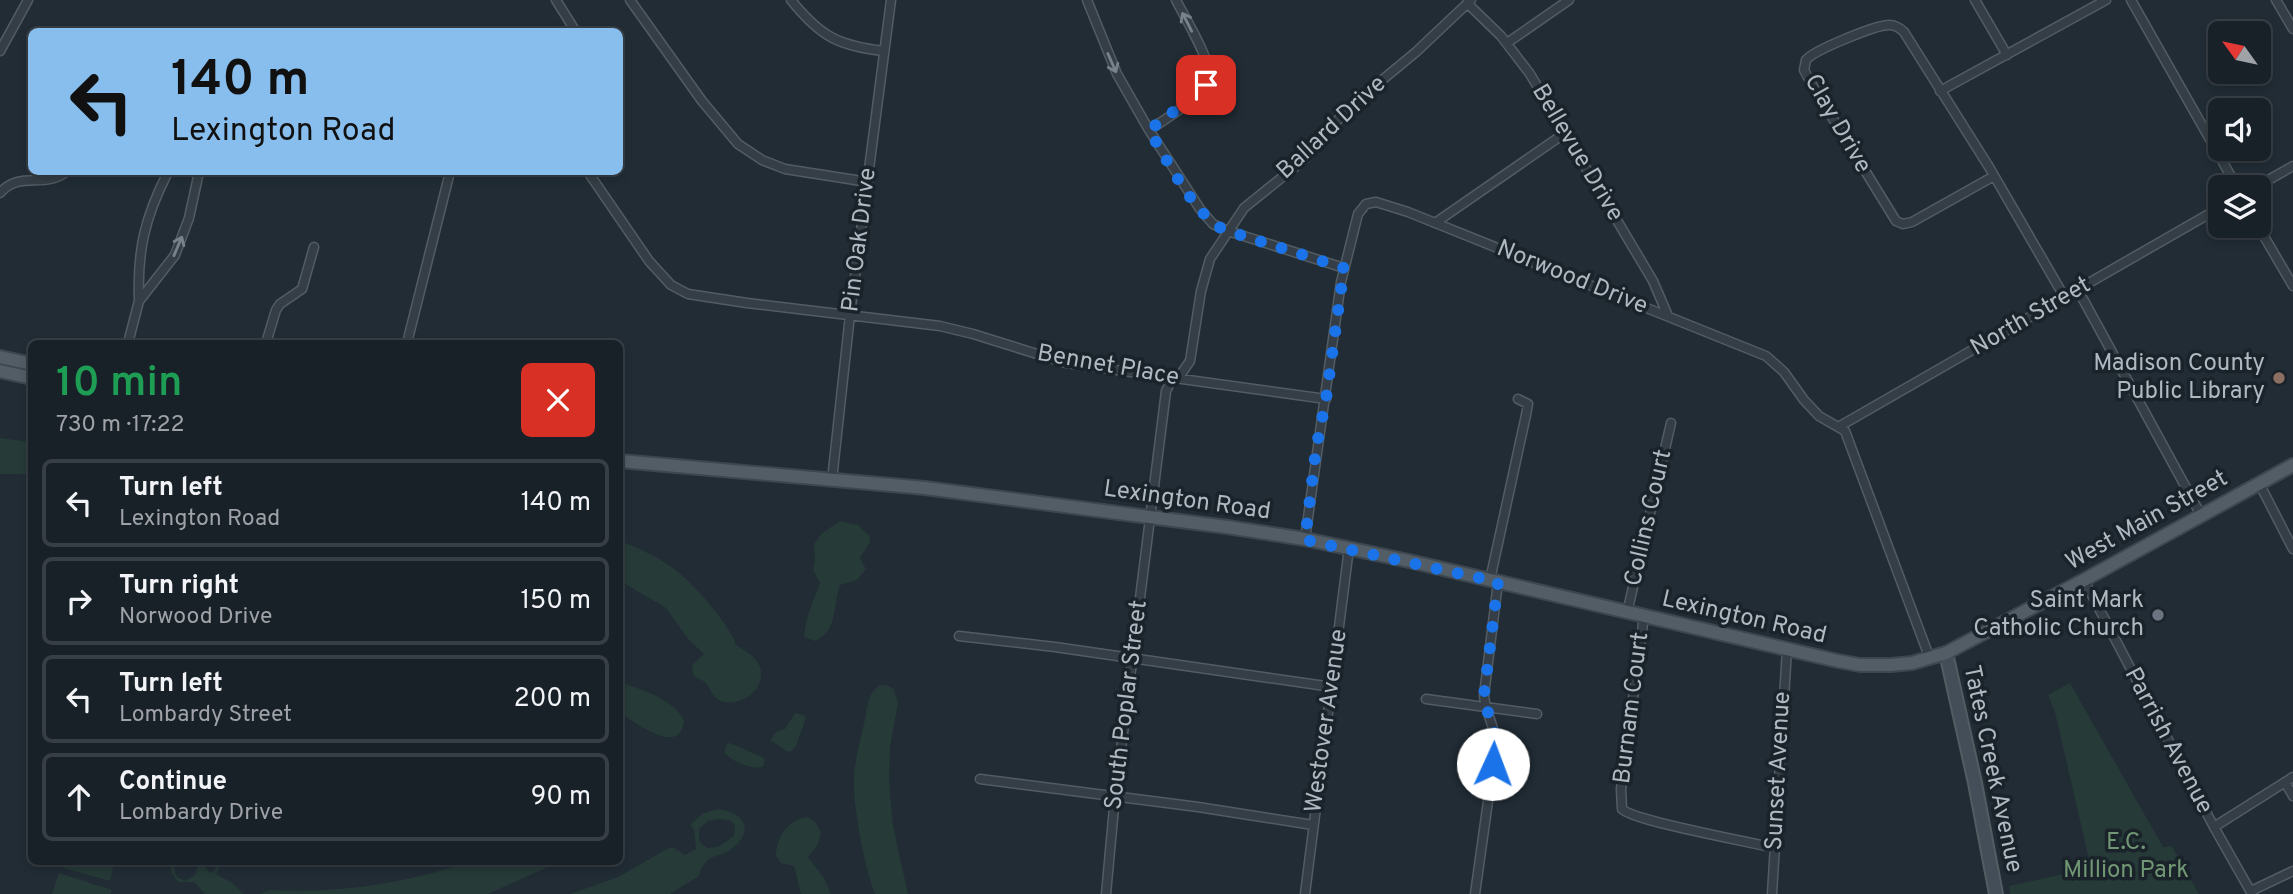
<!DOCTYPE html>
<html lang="en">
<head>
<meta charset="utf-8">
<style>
	:root { --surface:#192128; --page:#262e34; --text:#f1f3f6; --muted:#9fa3a8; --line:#373e45 }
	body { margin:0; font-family:Overpass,sans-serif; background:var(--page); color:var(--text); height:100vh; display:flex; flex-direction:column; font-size:26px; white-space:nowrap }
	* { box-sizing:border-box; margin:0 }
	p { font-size:23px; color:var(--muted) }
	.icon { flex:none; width:38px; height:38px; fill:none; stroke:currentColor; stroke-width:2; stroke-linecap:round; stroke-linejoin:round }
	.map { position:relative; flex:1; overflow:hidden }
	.sheet { position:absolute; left:28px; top:340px; width:595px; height:525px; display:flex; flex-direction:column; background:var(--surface); border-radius:10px; box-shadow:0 4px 10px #0003,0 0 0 2px var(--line) }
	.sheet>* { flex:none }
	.top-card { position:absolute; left:28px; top:28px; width:595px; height:147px; border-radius:10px; box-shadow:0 4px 10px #0003,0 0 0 2px var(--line); background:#88beee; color:#111; overflow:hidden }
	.needle { width:46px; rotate:303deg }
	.tools { position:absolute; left:2208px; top:21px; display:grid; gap:14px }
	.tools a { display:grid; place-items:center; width:63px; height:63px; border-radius:10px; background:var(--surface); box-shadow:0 4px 10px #0003,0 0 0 2px var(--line); font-size:35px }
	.pin { position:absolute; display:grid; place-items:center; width:60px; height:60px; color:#fff; margin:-30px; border-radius:14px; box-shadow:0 4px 10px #0006 }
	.me { position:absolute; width:77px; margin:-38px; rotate:2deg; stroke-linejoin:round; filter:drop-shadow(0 0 5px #0008) }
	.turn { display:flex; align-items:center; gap:24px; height:147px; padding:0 28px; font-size:32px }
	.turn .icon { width:91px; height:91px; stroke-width:2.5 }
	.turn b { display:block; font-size:49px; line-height:60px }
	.round { display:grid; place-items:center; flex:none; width:74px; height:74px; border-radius:10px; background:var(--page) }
	.overview { display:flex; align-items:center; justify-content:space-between; height:119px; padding:0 28px }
	h1 { font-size:42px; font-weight:600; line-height:52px; color:#1e9e55 }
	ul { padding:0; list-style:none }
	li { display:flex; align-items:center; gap:21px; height:88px; margin:0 14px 10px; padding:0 14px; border:4px solid var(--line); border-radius:10px }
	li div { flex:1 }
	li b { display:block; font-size:26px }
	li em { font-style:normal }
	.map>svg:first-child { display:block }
	.green { fill:#263a38; fill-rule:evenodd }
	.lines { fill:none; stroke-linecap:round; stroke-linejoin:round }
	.minor-casing { stroke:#525c63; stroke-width:11 }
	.secondary-casing { stroke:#525c63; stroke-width:16 }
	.primary-casing { stroke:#3e474f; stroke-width:16 }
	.minor { stroke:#353e46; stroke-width:8 }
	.secondary { stroke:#434e58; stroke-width:12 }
	.primary { stroke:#525d66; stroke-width:12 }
	.oneway { stroke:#78828a }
	.route { stroke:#1a73e8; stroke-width:12; stroke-dasharray:0 21.6 }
	.education-dot { fill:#8d6e63; stroke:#1a232a; stroke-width:2.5 }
	.worship-dot { fill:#6b7280; stroke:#1a232a; stroke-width:2.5 }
	.labels { text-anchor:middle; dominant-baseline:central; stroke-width:7; stroke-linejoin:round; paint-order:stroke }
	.street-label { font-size:24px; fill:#afb9c2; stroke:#1a232a }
	.poi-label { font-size:24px; fill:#afb9c2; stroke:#1a232a; text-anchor:end }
	.park-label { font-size:24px; fill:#709673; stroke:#1a232a }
</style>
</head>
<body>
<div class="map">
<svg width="2293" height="894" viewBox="0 0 2293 894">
	<rect width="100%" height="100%" fill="#212c35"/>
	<path class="green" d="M0 438 31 442V474H0Z
		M840 521 858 525 870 537V542L860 558 866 569 857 580 840 585C833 604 838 632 815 641L804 637C805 618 814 600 820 583L813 570 815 560 814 544 822 533Z
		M620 541C668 559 688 576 719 616 726 626 732 633 736 645 746 652 755 655 760 667 767 689 740 708 721 701 710 696 711 686 703 681 700 679 696 678 693 675L692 665 704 654 689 640 666 608 620 581Z
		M620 682C642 690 672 698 684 720 681 758 636 723 620 713Z
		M2070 683 2163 847 2172 846 2199 894H2010L2009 886 2091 868 2055 712 2048 695Z
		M880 685H886L894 689 898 703 890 747 889 781 893 826 908 894H875C864 866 853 807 854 777 855 759 860 741 864 724 867 710 867 693 880 685Z
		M795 713 804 715 806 718 796 746 790 752 786 751 770 740 776 732 785 729Z
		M730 743 762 757 765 760 763 767C752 770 730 761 724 752L727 744Z
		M717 809C750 813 754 835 727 852 722 855 716 855 711 858 705 861 700 870 699 876L670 894H570L618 877 667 849 673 847 685 855 696 849 694 830 690 825 702 814ZM720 819 731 821 735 825 734 836 718 847 707 848 699 841V829L708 821Z
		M807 817 815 821 821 832 818 844 808 857 824 878 831 894H801L794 866 781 863 776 856C776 838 788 819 807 817Z
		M66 861H87L113 868 110 881 64 868Z
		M171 861H173L176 876 185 881 195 875 200 861H209L206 869 210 873 214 871 219 861H223L216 874 232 883 244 894H205L194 882H178L171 872Z
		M472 861H555L550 866 488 894H259L270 890C339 894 407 883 472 861Z
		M59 873 112 890 111 894H52Z"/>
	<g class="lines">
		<g class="minor-casing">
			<path id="minor" d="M556 0 576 32
				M630 0 702 101 738 144 762 160 785 169 868 182
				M791 0C820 36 838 46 884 51
				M1087 0 1117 74 1149 130 1200 209 1213 224 1225 230 1344 268
				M1975 0 2007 55
				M2131 0 2237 187
				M2276 0 2293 29
				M1467 3 1501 36 1530 74 1653 281 1668 316
				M1507 43 1569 0
				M0 51 28 0
				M1940 91 2106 0
				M1149 130C1165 119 1206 96 1209 76 1211 60 1184 16 1176 0
				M588 172 649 261 671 285 688 294 747 303 940 326 973 334 1066 363 1326 399
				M1994 176 1912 222 1903 224 1896 221 1811 83 1804 70 1806 60C1814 50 1876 25 1889 25 1896 25 1900 28 1904 32L1989 167 2065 298
				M2256 187 2293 166
				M0 193C20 170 44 189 66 172
				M1435 223 1565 133
				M2258 226 2293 286
				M2078 290 2201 515
				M139 301C137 250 145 217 168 172
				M128 343 139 301 175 255 189 218 199 172
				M266 343 276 310 280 304 302 289 314 247
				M407 343 450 172
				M1840 426 2221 207
				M832 480 850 315 891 0
				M2259 483 2293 549
				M1305 539 1341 282 1358 214 1366 204 1376 202 1408 212 1766 356 1784 372 1804 400 1819 416 1845 431 1930 659
				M1490 580 1526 415 1528 404 1518 399
				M2084 580 2214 827 2252 894
				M1627 613 1671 423
				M1644 616 1621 789 1622 809C1633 821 1750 842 1775 848
				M959 636 1055 647 1332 687
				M1426 699 1537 714
				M980 779 1198 807 1313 825
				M2285 782 2293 796
				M2214 827 2293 777
				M2251 891 2293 871
				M1106 894 1115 797 1166 391 1170 383 1181 374 1190 361 1201 291 1210 259 1244 208 1306 158 1347 109 1416 52 1471 0
				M1305 894 1349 548
				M1475 894 1496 744C1495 726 1485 712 1484 695L1498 582
				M1772 894 1787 649"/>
		</g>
		<g class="secondary-casing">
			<path id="secondary" d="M1946 653 1975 783 1996 894"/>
		</g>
		<g class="primary-casing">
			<path id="primary" d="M0 357 32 364
				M0 371 32 378
				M620 461 925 488 1227 527 1305 539 1409 561 1838 661 1860 665H1891L1912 663 1946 653 2084 580 2293 465"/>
		</g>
		<use href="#minor" class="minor"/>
		<use href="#secondary" class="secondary"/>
		<use href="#primary" class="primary"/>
	</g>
	<defs><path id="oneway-shaft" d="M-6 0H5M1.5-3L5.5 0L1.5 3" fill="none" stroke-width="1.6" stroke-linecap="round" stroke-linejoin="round" transform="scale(1.75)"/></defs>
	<g class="oneway">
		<use href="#oneway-shaft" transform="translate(1187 22) rotate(-117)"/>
		<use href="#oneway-shaft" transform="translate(1112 63) rotate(66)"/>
		<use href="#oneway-shaft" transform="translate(178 246) rotate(-67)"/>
	</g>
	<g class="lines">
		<path class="route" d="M1206 85 1196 95 1149 130C1166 158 1196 218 1225 230L1344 268 1326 399 1316 449 1305 540 1498 582 1484 695 1485 703 1495 734 1493 764"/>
	</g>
	<circle class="education-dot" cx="2279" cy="378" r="7"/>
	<circle class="worship-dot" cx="2158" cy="615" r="7"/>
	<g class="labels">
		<g class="street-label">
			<text transform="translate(1837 124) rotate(60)">Clay Drive</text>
			<text transform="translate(1332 128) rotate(-43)">Ballard Drive</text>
			<text transform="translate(1577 153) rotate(59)">Bellevue Drive</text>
			<text transform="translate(860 240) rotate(-83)">Pin Oak Drive</text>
			<text transform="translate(1572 278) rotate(22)">Norwood Drive</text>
			<text transform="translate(2031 317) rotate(-30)">North Street</text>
			<text transform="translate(1108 366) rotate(10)">Bennet Place</text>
			<text transform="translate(1187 501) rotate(8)">Lexington Road</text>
			<text transform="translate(1649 518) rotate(-77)">Collins Court</text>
			<text transform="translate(2147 521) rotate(-29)">West Main Street</text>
			<text transform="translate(1744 618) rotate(13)">Lexington Road</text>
			<text transform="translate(1127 705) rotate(-83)">South Poplar Street</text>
			<text transform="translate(1632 708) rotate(-83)">Burnam Court</text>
			<text transform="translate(1327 721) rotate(-82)">Westover Avenue</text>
			<text transform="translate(2168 741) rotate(62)">Parrish Avenue</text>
			<text transform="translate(1992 769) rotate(78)">Tates Creek Avenue</text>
			<text transform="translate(1779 771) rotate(-87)">Sunset Avenue</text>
		</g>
		<g class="poi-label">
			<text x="2265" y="364">Madison County<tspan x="2265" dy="28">Public Library</tspan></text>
			<text x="2144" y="601">Saint Mark<tspan x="2144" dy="28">Catholic Church</tspan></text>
		</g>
		<g class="park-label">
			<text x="2126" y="843">E.C.<tspan x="2126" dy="28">Million Park</tspan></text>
		</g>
	</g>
</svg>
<div class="tools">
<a><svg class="needle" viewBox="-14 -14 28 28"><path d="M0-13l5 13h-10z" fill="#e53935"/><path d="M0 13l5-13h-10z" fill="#9fa3a8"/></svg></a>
<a><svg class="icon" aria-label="sound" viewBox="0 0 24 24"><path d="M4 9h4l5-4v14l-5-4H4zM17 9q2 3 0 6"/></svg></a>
<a><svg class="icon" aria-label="layers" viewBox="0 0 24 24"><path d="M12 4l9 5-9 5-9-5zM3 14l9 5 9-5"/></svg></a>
</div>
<div class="pin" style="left:1206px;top:85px;background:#d93025"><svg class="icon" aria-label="arrive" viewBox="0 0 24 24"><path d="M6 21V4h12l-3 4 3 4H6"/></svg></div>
<svg class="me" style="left:1493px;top:764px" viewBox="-20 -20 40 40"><circle r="19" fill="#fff"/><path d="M0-13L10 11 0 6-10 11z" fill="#1a73e8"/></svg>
<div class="top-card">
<div class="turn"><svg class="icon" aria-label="left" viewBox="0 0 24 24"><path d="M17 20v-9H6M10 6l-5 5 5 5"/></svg><div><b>140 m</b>Lexington Road</div></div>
</div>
<section class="sheet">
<div class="overview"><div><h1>10 min</h1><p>730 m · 17:22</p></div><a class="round" style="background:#d93025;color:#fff"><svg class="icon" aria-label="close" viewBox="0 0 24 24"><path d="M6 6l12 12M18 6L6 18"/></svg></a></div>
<ul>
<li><svg class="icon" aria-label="left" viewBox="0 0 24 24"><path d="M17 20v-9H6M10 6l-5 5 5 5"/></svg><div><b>Turn left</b><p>Lexington Road</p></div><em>140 m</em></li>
<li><svg class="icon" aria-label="right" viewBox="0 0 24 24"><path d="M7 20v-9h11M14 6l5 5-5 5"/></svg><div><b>Turn right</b><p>Norwood Drive</p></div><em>150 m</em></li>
<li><svg class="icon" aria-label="left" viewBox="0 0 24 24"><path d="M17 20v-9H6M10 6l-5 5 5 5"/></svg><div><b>Turn left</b><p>Lombardy Street</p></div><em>200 m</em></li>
<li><svg class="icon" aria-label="ahead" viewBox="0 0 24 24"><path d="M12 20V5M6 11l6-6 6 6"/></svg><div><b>Continue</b><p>Lombardy Drive</p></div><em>90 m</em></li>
</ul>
</section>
</div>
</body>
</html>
